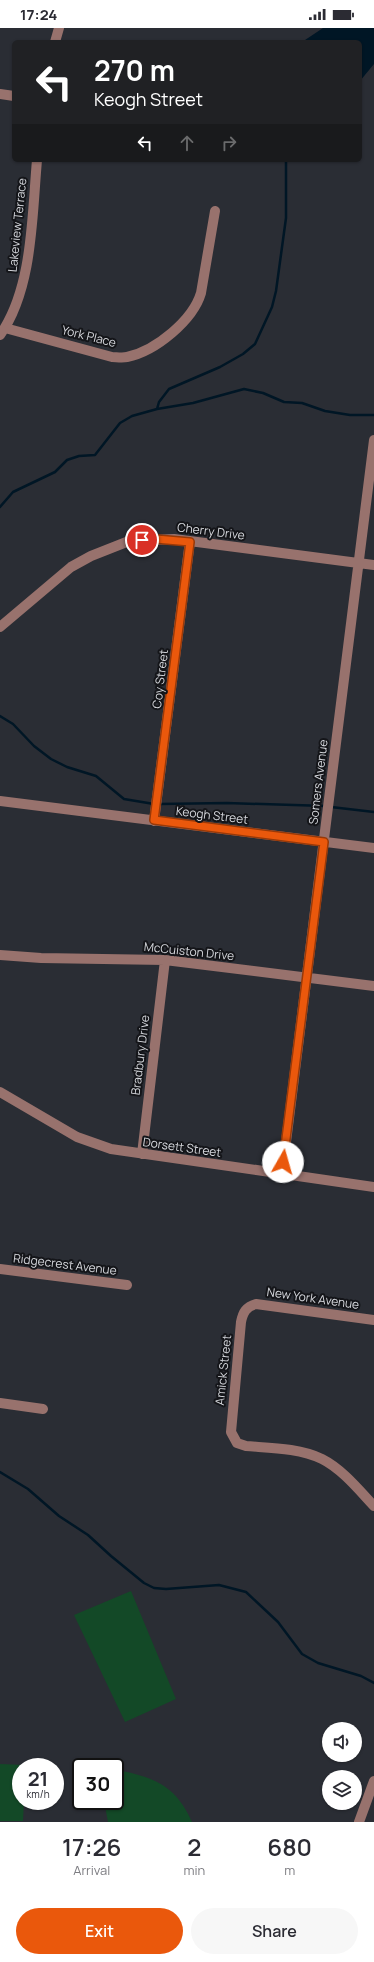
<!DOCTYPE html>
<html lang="en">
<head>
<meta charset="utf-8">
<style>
	:root { --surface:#fff; --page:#f7f7f7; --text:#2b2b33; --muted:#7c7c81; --accent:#ea580c }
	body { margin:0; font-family:Manrope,sans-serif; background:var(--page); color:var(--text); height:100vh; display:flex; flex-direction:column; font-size:15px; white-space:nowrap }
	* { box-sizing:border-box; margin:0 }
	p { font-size:13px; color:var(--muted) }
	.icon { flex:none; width:22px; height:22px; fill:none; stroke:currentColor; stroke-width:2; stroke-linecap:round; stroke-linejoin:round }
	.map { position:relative; height:1794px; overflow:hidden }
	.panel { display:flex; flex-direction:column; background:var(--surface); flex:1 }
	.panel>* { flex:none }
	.banner { position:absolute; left:12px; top:12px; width:350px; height:122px; border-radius:6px; box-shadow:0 1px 3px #0004; background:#202124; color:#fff; overflow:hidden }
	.buttons { position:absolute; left:322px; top:1694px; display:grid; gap:8px }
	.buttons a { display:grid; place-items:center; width:40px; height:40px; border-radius:50%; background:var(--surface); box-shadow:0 1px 3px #0004; font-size:20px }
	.speed { position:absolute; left:12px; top:1730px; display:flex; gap:8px; font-size:20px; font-weight:700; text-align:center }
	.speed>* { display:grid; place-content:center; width:52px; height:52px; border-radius:50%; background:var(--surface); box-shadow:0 1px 3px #0004; line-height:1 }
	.speed small { font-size:10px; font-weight:400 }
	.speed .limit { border:2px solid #111; border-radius:6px; background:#fff; color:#111 }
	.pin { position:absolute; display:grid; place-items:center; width:34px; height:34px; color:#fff; margin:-17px; border:2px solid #fff; border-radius:50%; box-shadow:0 1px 4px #0007 }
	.me { position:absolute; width:44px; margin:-22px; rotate:7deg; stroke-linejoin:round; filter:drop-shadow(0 0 3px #0008) }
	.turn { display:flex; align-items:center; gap:14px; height:84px; padding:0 16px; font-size:18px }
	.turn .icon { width:52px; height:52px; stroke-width:2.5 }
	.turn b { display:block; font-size:28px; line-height:34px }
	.lanes { display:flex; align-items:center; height:38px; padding:0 16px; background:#0003; justify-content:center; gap:20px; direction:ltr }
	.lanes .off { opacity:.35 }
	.eta { display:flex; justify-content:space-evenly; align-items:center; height:68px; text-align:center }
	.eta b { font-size:24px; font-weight:600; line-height:28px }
	.primary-button { display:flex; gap:8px; margin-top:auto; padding:8px 16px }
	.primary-button a { flex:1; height:46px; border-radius:24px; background:var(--accent); color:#fff; font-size:16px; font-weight:600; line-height:46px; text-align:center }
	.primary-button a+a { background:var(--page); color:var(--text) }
	.status { display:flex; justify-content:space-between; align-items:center; height:28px; padding:0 20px; background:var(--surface); direction:ltr }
	.status svg { height:11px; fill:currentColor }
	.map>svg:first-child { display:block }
	.green { fill:#134927 }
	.water { fill:#001625 }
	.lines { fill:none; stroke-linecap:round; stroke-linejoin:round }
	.stream { stroke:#001625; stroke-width:2.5 }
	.minor { stroke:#98726d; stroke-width:10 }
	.route-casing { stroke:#983908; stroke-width:10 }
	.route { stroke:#ea580c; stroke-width:7 }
	.labels { text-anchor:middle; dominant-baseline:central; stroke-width:4; stroke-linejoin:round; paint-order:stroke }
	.street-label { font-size:12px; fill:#d6d8dd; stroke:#141519 }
</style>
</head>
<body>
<div class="status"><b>17:24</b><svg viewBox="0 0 49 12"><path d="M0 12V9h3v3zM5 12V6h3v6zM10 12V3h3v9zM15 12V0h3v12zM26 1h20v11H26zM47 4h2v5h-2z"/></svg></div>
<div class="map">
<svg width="374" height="1794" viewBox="0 0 374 1794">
	<rect width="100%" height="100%" fill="#2a2d34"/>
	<path class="green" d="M131 1563 176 1671 125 1694 74 1587Z
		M0 1736 25 1737V1739H21V1773H24L23 1793H0Z
		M122 1743C157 1750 177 1760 192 1794H108L104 1773H115V1744Z"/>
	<path class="water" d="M323 0H374V36L360 53V14H302Z"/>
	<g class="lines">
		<path class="stream" d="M157 381 159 374 169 361 220 339 243 326 255 316 272 279 276 263 286 190V132
			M0 479 13 464 55 444 67 432 79 428 95 427 120 395 132 388 157 381 193 375 244 361 263 365 284 374 302 375 325 383 350 387H374
			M0 688 13 696 34 718 51 731 67 739 96 748 124 771 154 776
			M159 776 227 775 326 778
			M331 779 374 784
			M0 1444 28 1461 59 1488 88 1507 111 1528 144 1555 154 1560 166 1561 219 1557 246 1564 278 1594 302 1626 318 1635 361 1648 374 1655"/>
		<path class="minor" d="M55 14 59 0
			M0 66 14 68
			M5 300 112 329C116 329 122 330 127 329 156 323 193 292 201 265L215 183
			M0 307C33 261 32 187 37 132
			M0 599 71 539 91 528 129 513 174 511 374 537
			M0 773 374 820
			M154 793 190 513
			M0 927 41 930 165 932 374 958
			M0 1064 77 1109 111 1121 374 1159
			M142 1126 165 932
			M282 1146 374 412
			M0 1241 127 1257
			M374 1292 256 1276C246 1279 243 1284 241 1294L231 1404 237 1415 246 1418C270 1420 299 1420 322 1431 342 1441 359 1462 374 1478
			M0 1375 43 1381
			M359 1794 374 1753"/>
	</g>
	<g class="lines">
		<g class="route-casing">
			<path id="route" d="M142 512 156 511 190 514 154 792 324 814 283 1134"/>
		</g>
		<use href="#route" class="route"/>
	</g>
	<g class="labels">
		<g class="street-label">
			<text transform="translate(17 197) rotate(-84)">Lakeview Terrace</text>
			<text transform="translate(89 308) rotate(14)">York Place</text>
			<text transform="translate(211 503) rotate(7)">Cherry Drive</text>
			<text transform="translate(160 651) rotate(-83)">Coy Street</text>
			<text transform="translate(318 754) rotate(-83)">Somers Avenue</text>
			<text transform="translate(212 787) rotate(7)">Keogh Street</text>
			<text transform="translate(189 923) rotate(6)">McCuiston Drive</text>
			<text transform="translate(140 1027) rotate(-83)">Bradbury Drive</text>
			<text transform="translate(182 1119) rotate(8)">Dorsett Street</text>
			<text transform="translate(65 1236) rotate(7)">Ridgecrest Avenue</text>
			<text transform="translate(313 1270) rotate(8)">New York Avenue</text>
			<text transform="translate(223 1342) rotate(-84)">Amick Street</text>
		</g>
	</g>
</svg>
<div class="buttons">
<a><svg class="icon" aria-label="sound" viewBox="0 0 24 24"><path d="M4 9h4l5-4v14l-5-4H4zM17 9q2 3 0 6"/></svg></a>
<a><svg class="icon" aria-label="layers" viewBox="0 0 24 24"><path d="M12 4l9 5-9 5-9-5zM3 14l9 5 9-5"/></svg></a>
</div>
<div class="speed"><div>21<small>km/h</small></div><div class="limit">30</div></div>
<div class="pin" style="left:142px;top:512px;background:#d93025"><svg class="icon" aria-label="arrive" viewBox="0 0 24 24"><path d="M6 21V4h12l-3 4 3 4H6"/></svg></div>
<svg class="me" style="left:283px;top:1134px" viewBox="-20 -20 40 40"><circle r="19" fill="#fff"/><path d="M0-13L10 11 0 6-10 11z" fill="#ea580c"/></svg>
<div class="banner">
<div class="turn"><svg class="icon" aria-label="left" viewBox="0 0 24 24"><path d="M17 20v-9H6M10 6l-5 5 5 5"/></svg><div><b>270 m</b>Keogh Street</div></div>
<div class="lanes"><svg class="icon" aria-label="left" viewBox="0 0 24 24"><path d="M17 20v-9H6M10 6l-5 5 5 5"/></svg><svg class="icon off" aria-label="ahead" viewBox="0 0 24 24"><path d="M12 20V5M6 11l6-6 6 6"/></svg><svg class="icon off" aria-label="right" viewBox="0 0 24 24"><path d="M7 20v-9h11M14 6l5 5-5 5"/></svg></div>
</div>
</div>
<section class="panel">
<div class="eta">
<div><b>17:26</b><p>Arrival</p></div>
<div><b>2</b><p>min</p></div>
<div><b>680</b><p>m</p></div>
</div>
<div class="primary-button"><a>Exit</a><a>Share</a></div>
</section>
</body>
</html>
